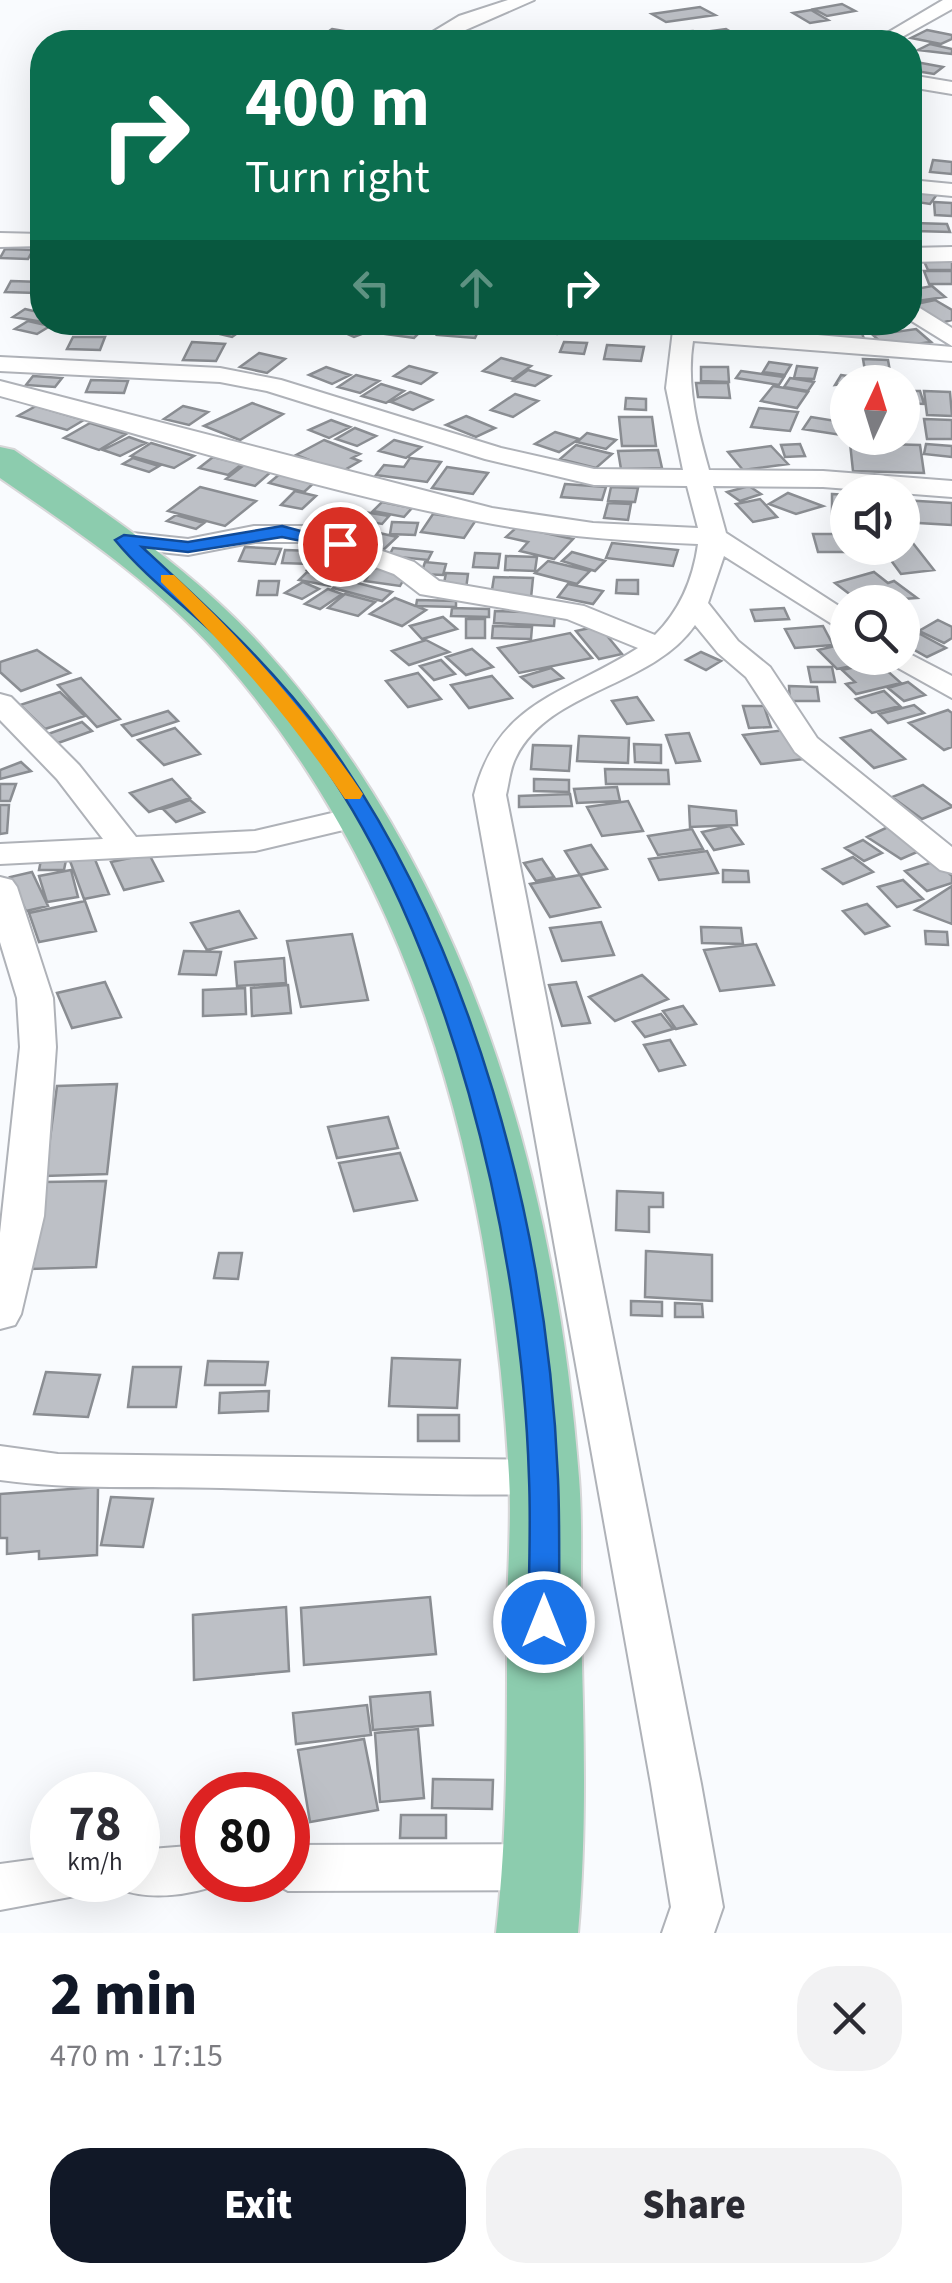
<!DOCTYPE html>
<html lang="en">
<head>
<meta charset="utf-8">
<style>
	:root { --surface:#fff; --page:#f2f2f3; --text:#2b2b33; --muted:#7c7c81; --accent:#111827 }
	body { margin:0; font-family:"Source Sans 3",sans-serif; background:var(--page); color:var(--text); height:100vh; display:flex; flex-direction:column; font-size:38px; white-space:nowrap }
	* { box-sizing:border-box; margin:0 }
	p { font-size:32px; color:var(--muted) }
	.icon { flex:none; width:55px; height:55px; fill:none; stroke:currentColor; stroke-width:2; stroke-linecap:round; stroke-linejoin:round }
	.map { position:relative; height:1933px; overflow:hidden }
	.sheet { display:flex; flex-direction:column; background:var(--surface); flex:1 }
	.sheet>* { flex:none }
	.banner { position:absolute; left:30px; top:30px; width:892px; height:305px; border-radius:40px; box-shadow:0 10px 40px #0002; background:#0b6e4f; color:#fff; overflow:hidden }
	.needle { width:65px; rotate:4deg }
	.controls { position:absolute; left:830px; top:365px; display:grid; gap:20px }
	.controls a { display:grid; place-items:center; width:90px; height:90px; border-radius:50%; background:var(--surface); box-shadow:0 10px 40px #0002; font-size:50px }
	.speed { position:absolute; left:30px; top:1772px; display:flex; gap:20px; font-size:50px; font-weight:700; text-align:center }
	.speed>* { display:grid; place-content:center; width:130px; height:130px; border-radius:50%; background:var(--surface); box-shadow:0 10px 40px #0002; line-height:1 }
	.speed small { font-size:25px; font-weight:400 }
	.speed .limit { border:15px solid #d22; background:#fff; color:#111 }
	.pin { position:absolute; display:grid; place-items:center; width:85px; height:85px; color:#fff; margin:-42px; border:5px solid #fff; border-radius:50%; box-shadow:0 2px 10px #0007 }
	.me { position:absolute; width:110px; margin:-55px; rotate:0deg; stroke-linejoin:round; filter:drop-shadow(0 0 8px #0008) }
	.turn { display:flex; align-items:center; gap:35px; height:210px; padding:0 50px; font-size:45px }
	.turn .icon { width:130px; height:130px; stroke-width:2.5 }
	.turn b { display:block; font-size:70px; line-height:85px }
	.lanes { display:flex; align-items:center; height:95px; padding:0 50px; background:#0003; justify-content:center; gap:50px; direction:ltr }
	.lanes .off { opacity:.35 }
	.round { display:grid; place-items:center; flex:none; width:105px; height:105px; border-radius:40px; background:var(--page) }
	.overview { display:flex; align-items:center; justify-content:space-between; height:170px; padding:0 50px }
	h1 { font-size:60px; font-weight:800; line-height:75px; color:var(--accent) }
	.button { display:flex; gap:20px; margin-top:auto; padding:20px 50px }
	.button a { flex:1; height:115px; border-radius:40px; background:var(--accent); color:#fff; font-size:40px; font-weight:800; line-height:115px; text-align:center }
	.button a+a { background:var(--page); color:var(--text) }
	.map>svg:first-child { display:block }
	.building { fill:#bdc0c6; stroke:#8a8d92; stroke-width:2.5 }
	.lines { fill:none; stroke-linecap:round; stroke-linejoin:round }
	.minor-casing { stroke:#afb2b8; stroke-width:4 }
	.trunk-casing { stroke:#d7d7d8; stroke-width:4 }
	.minor { fill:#fff; fill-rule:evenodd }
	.trunk { fill:#8cccae; fill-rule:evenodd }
	.route { fill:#1a73e8; stroke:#114b97; stroke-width:2.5 }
	.slow { fill:#f59e0b }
</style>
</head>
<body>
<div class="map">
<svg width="952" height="1933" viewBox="0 0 952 1933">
	<rect width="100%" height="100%" fill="#f9fbfe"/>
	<path class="building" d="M842 4 855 11 827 16 814 9Z
		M700 7 715 15 666 22 652 14Z
		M811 10 828 20 810 23 793 13Z
		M332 29 356 33 343 42 319 38Z
		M726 29 741 38 719 41 704 32Z
		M927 30 952 35V39L941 44 911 38Z
		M693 31 700 38 657 41 650 34Z
		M930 44 952 49V54L918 50Z
		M916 62 943 67 934 74 910 70Z
		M933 160 952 162V174L930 172Z
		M910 188 938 193 930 204 910 201Z
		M934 202 952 203V216L935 215Z
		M914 223 947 224 950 232 915 231Z
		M5 249 33 250 28 259 0 258Z
		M952 258V270H928L923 259Z
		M924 271H952V284H929Z
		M11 281 42 282 37 293 5 292Z
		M932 286 945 297 910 302V290Z
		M935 300 952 310V320L941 323 911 305Z
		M25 309 42 313 43 322 13 317Z
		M28 321 50 326 37 334 15 329Z
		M207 322H253L232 337 198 329Z
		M344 322H371L380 327 354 337 332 327Z
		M397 322H430L414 338 386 334Z
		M443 322H444L481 325 475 338 437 335Z
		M535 322H542L565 326 557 334 528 329Z
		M760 322 811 323 808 337 757 333Z
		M916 329 931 342 887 348 873 335Z
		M826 330H861L865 342H829Z
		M73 337H105L100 350 67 349Z
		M192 342 225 344 216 361 183 360Z
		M564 342 587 343 584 354 560 352Z
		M607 345 644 347 641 361 604 359Z
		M259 353 285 359 267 373 240 367Z
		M501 358 531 366 513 379 483 371Z
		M863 359 888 360 891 377H866Z
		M769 362 791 365 785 375 763 372Z
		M409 366 436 373 421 384 394 376Z
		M797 366 817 368 814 379 794 378Z
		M326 367 350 375 332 384 309 375Z
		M701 367H728L729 382 701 381Z
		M528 370 550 376 535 386 513 381Z
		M741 371 784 377 779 385 736 378Z
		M356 375 379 381 360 393 338 387Z
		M841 375 875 380 835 385Z
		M33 376 62 378 55 387 26 385Z
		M790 378 814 382 808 391 784 387Z
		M91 380 128 381 124 393 86 392Z
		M696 383H728L730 398 698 397Z
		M381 384 404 391 386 403 362 396Z
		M773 386 808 392 797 408 761 401Z
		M902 391H920L924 404 902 403Z
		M924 391 950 392 952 416 927 415Z
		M410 392 432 400 413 410 391 402Z
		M515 394 538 401 513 417 491 410Z
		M626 398 646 399V410L625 409Z
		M252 403 283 414 240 440 204 426Z
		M36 406 84 420 67 430 18 416Z
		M183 406 208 412 189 425 164 419Z
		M759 408 798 412 790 431 751 427Z
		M466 416 495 428 476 437 446 425Z
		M619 417H652L656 446H622Z
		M811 417 848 423V425L841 435 803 429Z
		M924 419 952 420V439H927Z
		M331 420 350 427 329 438 309 430Z
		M90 423 126 434 99 450 64 438Z
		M355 428 376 436 357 446 336 439Z
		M555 432 579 439 559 452 535 444Z
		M587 433 616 440 606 449 577 442Z
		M129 437 146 443 120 456 103 450Z
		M324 440 360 454 352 458 360 461 341 472 296 455Z
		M394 440 421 447 406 458 379 451Z
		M151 443 194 456 174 468 131 456Z
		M850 443 920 445 924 473 853 471Z
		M800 444 805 456 785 457 781 445Z
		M926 444 952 446V457L924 454Z
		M576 445 612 454 596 468 560 459Z
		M771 446 788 464 743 470 728 452Z
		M658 450 662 468 621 469 618 451Z
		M213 457 242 464 228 475 199 468Z
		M133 458 159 466 149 472 123 464Z
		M410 458 441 462 427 482 376 475 384 465 404 467Z
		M244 465 272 471 255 486 226 479Z
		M447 467 488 473 473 494 432 488Z
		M281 473 316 481 304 492 269 483Z
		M565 484 606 487 602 500 561 497Z
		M749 486 761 494 740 501 727 492Z
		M200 487 256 501 225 526 168 511Z
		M611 487 638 488 635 502 608 501Z
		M295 491 316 496 302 509 281 505Z
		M788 493 823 506 796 514 769 504Z
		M832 494 848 495V515L832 514Z
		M760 499 777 517 753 522 736 504Z
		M902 500 952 503V525L902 522Z
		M382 502 412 508 404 517 373 511Z
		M608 503 631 504 628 520 604 518Z
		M352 510 389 516 382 524 344 517Z
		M433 514 476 520 464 538 421 532Z
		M176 515 204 523 196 529 167 521Z
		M392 522 418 523 415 535 390 534Z
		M517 527 573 539 554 559 520 551 528 542 506 537Z
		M366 530 397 537 381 552 350 544Z
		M813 534H842L846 552H818Z
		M912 542 934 570 901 574 882 548Z
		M612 543 678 550 673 566 606 558Z
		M245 547 281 549 275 564 239 561Z
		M393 548 432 552 428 560 389 556Z
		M285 550 313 551 310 564 282 563Z
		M572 552 605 561 595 571 562 561Z
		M475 553 500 554 498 568 473 567Z
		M319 554 369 561 358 577 307 570Z
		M506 556 537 557 535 571 505 570Z
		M548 561 590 571 577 584 535 573Z
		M425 562 446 564 443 575 421 574Z
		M373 568 408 572 400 586 365 581Z
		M307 572 338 579 330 586 299 580Z
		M874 572 888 583 894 581 917 598 860 602 835 583Z
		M446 573 468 574 466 589 443 588Z
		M494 577 533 578 531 598 491 596Z
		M342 579 392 592 382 601 333 588Z
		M617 580H638V594L616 593Z
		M259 581H279L277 595H257Z
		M303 582 319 589 302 599 285 593Z
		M568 584 603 591 593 604 558 597Z
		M328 589 342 594 320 609 305 604Z
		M345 594 375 602 358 616 328 608Z
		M395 598 426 610 402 626 370 614Z
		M417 600 456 601V607L416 606Z
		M452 608 489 609V617L451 616Z
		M784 608 789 619 755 621 751 610Z
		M495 611 555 613 554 626 494 623Z
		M443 617 457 629 422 639 410 626Z
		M466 619H485V638H466Z
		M938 620 952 627V638L944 643 919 631Z
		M493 626 532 627 531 639 492 638Z
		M599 626 622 654 599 659 576 631Z
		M823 626 833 645 795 648 785 629Z
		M570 633 592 658 519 673 498 648Z
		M920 634 946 648 927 657 902 643Z
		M426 640 449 652 409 665 392 651Z
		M848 643V658L872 662 837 669 818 650Z
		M472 649 493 667 466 675 446 657Z
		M37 650 70 673 21 691 0 672V662Z
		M701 652 721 661 706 670 686 660Z
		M441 660 455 674 434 680 420 666Z
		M869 664 874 669 883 667 901 683 856 694 846 684 855 682 842 670Z
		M808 667H832L835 682H811Z
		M551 668 563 678 533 687 521 677Z
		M418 673 441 699 408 707 386 681Z
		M492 676 512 698 469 708 451 685Z
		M81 678 120 719 97 727 58 685Z
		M908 682 925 695 904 701 888 688Z
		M789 686 817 687 819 701H790Z
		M884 691 900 706 872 713 856 699Z
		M60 692 85 716 45 729 20 705Z
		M637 697 653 720 627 724 612 701Z
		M914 705 924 713 888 723 879 714Z
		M743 706H764L771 727 749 728Z
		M948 710 952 713V747L944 750 909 723Z
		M168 711 178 721 132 736 122 725Z
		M82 722 92 731 58 743 48 734Z
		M175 728 200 754 164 765 138 740Z
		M786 730 804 759 761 764 743 735Z
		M871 730 905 759 874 768 841 738Z
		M689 733 700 761 676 763 666 735Z
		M579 736 629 738 628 763 577 761Z
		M634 744 661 745V763L635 762Z
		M533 745 571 746 569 771 531 769Z
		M21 762 31 771 0 779V770Z
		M605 769 668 770 669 784H606Z
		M172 779 190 798 149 812 130 793Z
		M534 779 569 780V792L534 791Z
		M0 784H16L10 801H0Z
		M923 785 952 806V807L922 819 892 797Z
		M617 787 620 801 577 803 574 789Z
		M570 794 572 806 519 807V796Z
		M190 800 204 812 176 822 163 809Z
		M628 801 643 831 602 836 587 807Z
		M0 805H9L7 833 0 834Z
		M689 806 736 811 737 825 690 827Z
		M730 826 743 844 714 850 702 832Z
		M890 826 924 849 901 859 867 837Z
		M692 829 703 849 658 855 648 836Z
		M863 840 882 853 864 861 845 848Z
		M591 845 607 869 580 875 565 851Z
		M707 851 718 873 659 880 649 859Z
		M149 854 163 881 124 890 111 862Z
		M94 857 109 894 84 899 70 861Z
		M853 857 873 872 843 884 823 869Z
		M542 859 554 877 536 881 524 863Z
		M41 860H66L64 870H39Z
		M936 861 952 876V883L927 891 905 871Z
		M71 870 78 897 47 902 39 876Z
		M723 870 748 871 749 882H723Z
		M32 872 48 906 26 911 10 877Z
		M580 875 600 907 550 917 530 884Z
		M903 880 923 899 897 907 878 887Z
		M952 886V924L915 910Z
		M85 901 96 931 39 942 29 913Z
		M867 904 889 926 865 934 843 911Z
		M239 911 256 938 207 950 191 923Z
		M601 922 614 955 562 961 550 928Z
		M701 927 741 928 743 944 702 943Z
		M925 931 947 932 948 945 926 944Z
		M352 934 368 1000 301 1007 287 941Z
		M756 944 774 985 720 991 704 950Z
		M184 951 221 952 216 975 179 974Z
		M284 958 286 983 237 986 235 962Z
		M642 975 668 999 615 1021 589 997Z
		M105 982 121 1017 72 1028 57 993Z
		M576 982 590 1023 562 1026 549 985Z
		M288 985 291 1013 252 1016 251 988Z
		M245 988 246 1014 203 1016V990Z
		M683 1006 696 1024 676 1029 663 1011Z
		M661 1014 673 1029 645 1037 633 1022Z
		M670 1040 685 1065 659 1071 644 1045Z
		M117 1084 107 1174 45 1176 57 1086Z
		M388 1117 398 1148 337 1158 328 1127Z
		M400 1153 417 1200 354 1211 339 1163Z
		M106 1181 96 1267 30 1269 43 1182Z
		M617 1191 663 1193V1207H649V1232L616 1230Z
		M646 1251 712 1255V1301L645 1297Z
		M219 1253H242L238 1279 214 1278Z
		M631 1301 662 1302V1316L631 1315Z
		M675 1303 702 1304 703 1317H675Z
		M392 1358 460 1360 457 1408 389 1406Z
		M208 1361 268 1362 265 1385H205Z
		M133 1367H181L176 1407H128Z
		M46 1372 100 1375 88 1417 34 1414Z
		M269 1391 268 1411 219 1413 220 1393Z
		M418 1415H459V1441H418Z
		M98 1487 97 1555 39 1559V1551L7 1554V1538H0V1494Z
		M111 1497 153 1499 143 1547 101 1545Z
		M430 1597 436 1654 304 1665 301 1608Z
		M286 1607 289 1671 194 1680 193 1615Z
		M430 1692 433 1725 373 1730 370 1697Z
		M367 1705 371 1735 296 1744 293 1713Z
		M418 1729 424 1798 380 1802 375 1733Z
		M364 1739 378 1810 310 1822 298 1750Z
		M433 1779 493 1780 492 1809 432 1808Z
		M401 1815H446V1838H400Z"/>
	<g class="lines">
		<g class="minor-casing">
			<path id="minor" d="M508 0H534L438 42H416L459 16Z
				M943 0H952V9L893 42H872Z
				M910 75 952 82V94L910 87Z
				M910 180 952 184V196L910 192Z
				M0 233 42 234V246L0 247Z
				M952 247V261L910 262V248Z
				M910 302 952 328V346L910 320Z
				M674 322 952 347V361L693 341C686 385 697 427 709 470L823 471 952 481V497L823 487 713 486 726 533 848 612V634L724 556 708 603 738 641 770 667 817 738 952 847V873L940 870 795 752 746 677 718 653 695 625C651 688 550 689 516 757 510 768 509 783 506 795L701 1784 723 1907 714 1933H662L671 1907 651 1784 474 795C498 700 565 695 638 648L567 619 420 594 394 574 307 542H255L188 555 123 548 109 540 123 532 188 539 254 526H310L414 562 439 581 584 606 655 635C680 610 693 580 698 544 629 541 561 537 493 524 327 494 163 440 0 396V381L492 508 593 523 698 528 687 486 594 485 485 459 267 391 220 382 0 371V357L220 368 281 380 501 448 594 469 683 470 666 388Z
				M902 650 952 676V698L891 664 887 658H902Z
				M0 694 11 697 79 765 136 837 255 831 366 805 382 815 377 822 255 851 0 864V844L103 839 57 779 0 720Z
				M0 877 12 880 17 887 53 998 56 1047 44 1216 21 1314 15 1325 0 1329V1233L20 1047 17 998 0 942Z
				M0 1446 58 1454 544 1460 560 1465 566 1477 560 1489 544 1494C436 1496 330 1491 222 1488 147 1486 74 1490 0 1480Z
				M545 1844 563 1851 571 1867 563 1883 545 1890 288 1891 268 1880H288V1845Z
				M202 1845V1880H222L220 1884C190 1895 150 1901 120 1889L116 1880H138V1850Z
				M52 1857V1880H83L75 1896 0 1910V1864Z"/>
		</g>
		<g class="trunk-casing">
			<path id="trunk" d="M0 447 14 450C100 509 188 566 259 643 466 869 556 1177 579 1478 583 1528 580 1579 581 1630 584 1731 587 1832 578 1933H496C508 1830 507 1726 507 1623 507 1574 512 1524 509 1475 493 1184 421 889 227 664 163 589 80 533 0 478Z"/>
		</g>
		<use href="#minor" class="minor"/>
		<use href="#trunk" class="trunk"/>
	</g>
	<path class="route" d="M282 526 349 544 340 549 282 537 188 552 142 547C207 607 272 666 325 738 472 941 548 1229 558 1479 560 1526 559 1574 559 1622L554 1631 544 1635 533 1631 528 1622C529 1574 531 1526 529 1478 522 1245 449 930 307 742 282 709 254 673 225 644 189 609 146 578 115 540L124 535 188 542Z"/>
	<path class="slow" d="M161 575H174C245 642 308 713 363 794L360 799H345C291 719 230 649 161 582Z"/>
</svg>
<div class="controls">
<a><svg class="needle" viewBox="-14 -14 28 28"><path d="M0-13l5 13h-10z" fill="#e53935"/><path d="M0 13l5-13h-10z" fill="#7c7c81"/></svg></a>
<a><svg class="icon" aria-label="sound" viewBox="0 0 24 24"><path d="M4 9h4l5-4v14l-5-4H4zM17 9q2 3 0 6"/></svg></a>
<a><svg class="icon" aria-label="search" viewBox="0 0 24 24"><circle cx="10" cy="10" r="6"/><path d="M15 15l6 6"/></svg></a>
</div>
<div class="speed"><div>78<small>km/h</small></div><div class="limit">80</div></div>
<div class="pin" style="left:340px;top:544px;background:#d93025"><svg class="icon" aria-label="arrive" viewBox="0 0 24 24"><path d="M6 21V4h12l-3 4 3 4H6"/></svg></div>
<svg class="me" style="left:544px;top:1622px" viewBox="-20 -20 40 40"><circle r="17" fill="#1a73e8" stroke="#fff" stroke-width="3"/><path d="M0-11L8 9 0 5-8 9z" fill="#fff"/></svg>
<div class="banner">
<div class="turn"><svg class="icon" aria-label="right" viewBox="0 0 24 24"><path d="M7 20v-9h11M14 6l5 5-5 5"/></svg><div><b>400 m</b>Turn right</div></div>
<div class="lanes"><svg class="icon off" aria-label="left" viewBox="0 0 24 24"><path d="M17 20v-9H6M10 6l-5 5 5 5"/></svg><svg class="icon off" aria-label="ahead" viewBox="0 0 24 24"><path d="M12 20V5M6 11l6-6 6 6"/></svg><svg class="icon" aria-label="right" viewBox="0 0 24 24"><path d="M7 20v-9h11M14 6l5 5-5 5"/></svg></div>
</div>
</div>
<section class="sheet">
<div class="overview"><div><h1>2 min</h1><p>470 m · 17:15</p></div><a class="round"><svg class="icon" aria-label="close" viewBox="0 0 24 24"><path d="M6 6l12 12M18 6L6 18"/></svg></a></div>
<div class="button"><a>Exit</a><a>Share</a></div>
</section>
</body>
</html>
